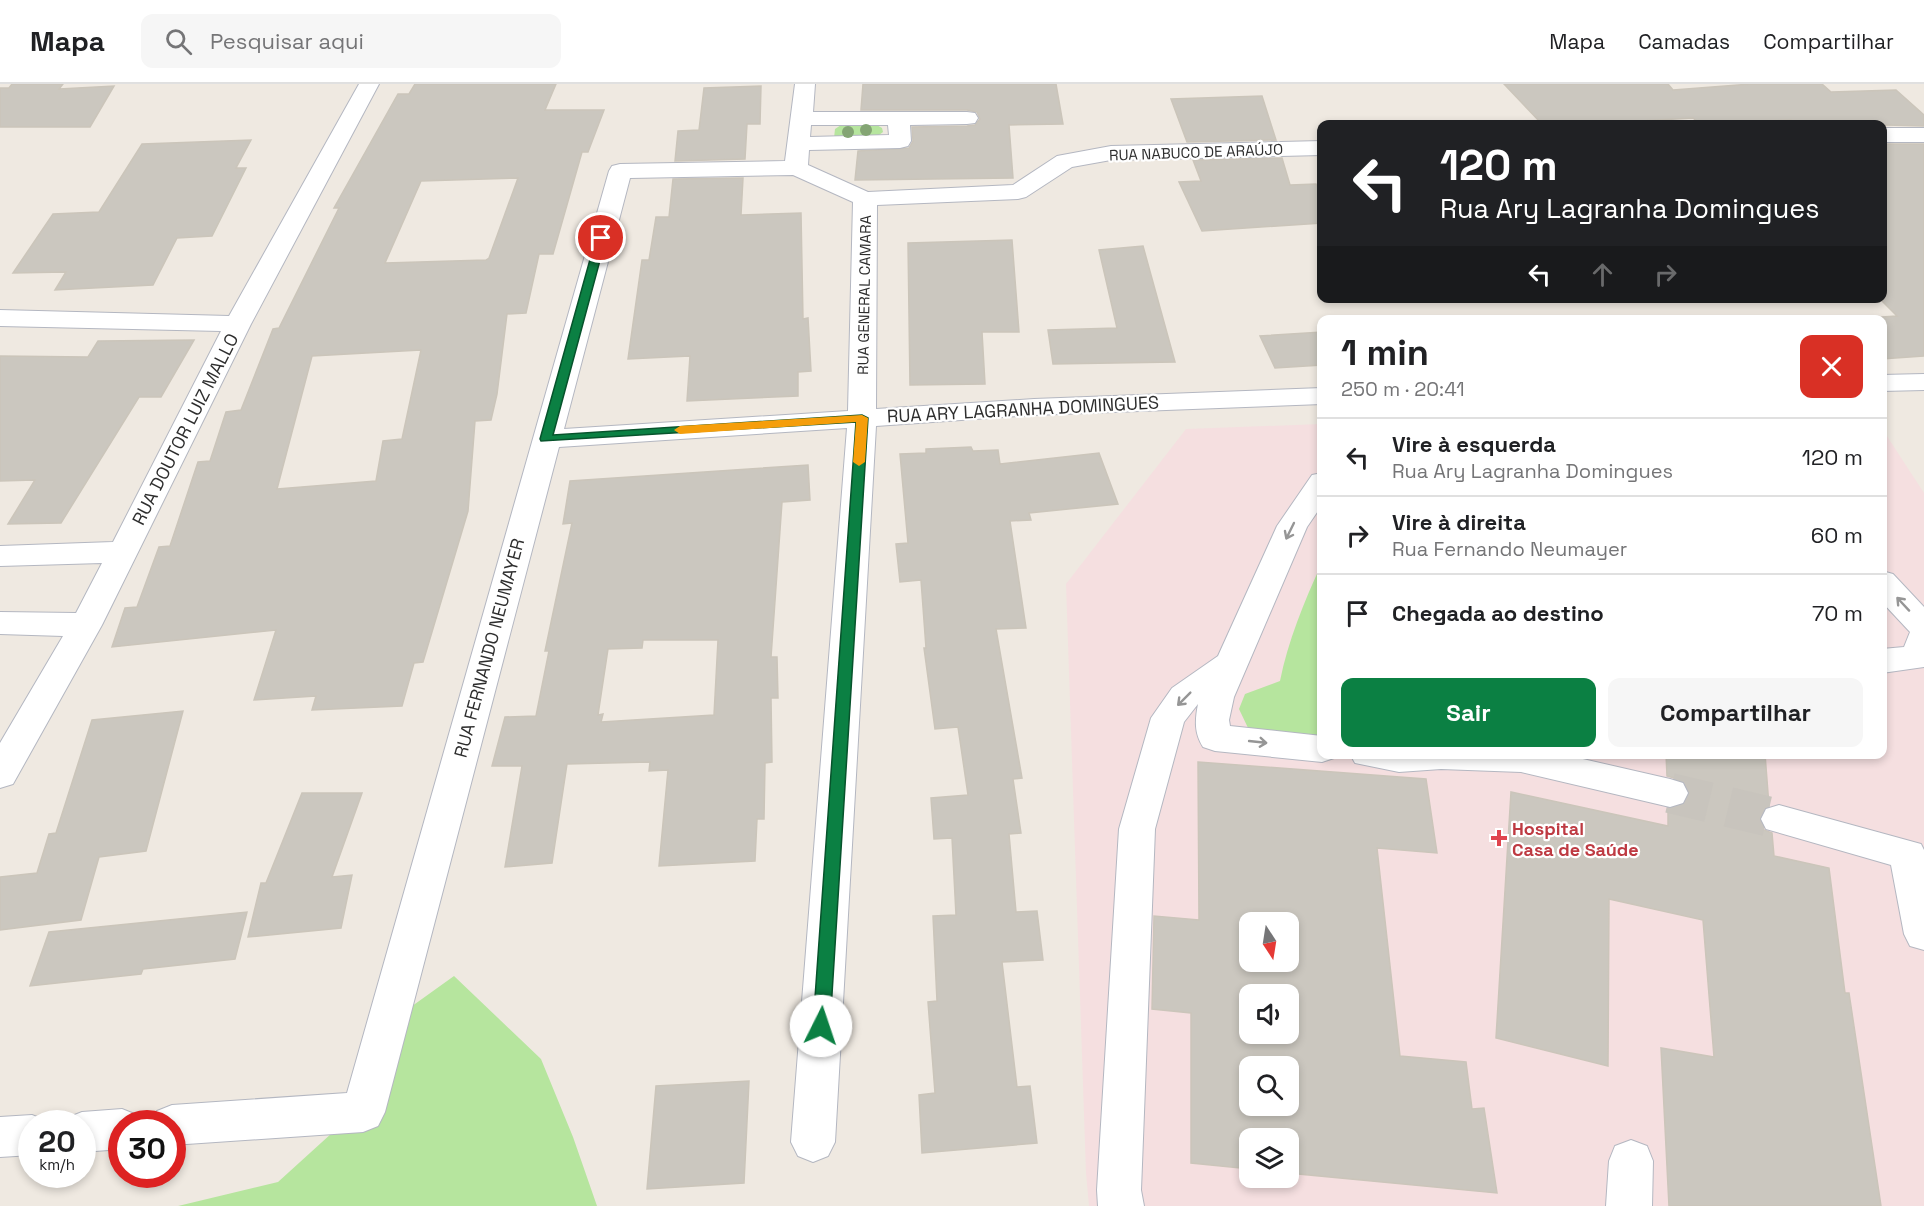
<!DOCTYPE html>
<html lang="pt">
<head>
<meta charset="utf-8">
<style>
	:root { --surface:#fff; --page:#f6f6f6; --text:#202124; --muted:#757577; --line:#e0e0e0; --accent:#0b8043 }
	body { margin:0; font-family:"Space Grotesk",sans-serif; background:var(--page); color:var(--text); height:100vh; display:flex; flex-direction:column; font-size:22px; white-space:nowrap }
	* { box-sizing:border-box; margin:0 }
	p { font-size:20px; color:var(--muted) }
	.icon { flex:none; width:33px; height:33px; fill:none; stroke:currentColor; stroke-width:2; stroke-linecap:round; stroke-linejoin:round }
	.map { position:relative; flex:1; overflow:hidden }
	.sheet { position:absolute; left:1317px; top:231px; width:570px; height:444px; display:flex; flex-direction:column; background:var(--surface); border-radius:12px; box-shadow:0 3px 9px #0003 }
	.sheet>* { flex:none }
	.banner { position:absolute; left:1317px; top:36px; width:570px; height:183px; border-radius:12px; box-shadow:0 3px 9px #0003; background:#202124; color:#fff; overflow:hidden }
	.needle { width:39px; rotate:168deg }
	.tools { position:absolute; left:1239px; top:828px; display:grid; gap:12px }
	.tools a { display:grid; place-items:center; width:60px; height:60px; border-radius:12px; background:var(--surface); box-shadow:0 3px 9px #0003; font-size:30px }
	.speed { position:absolute; left:18px; top:1026px; display:flex; gap:12px; font-size:30px; font-weight:700; text-align:center }
	.speed>* { display:grid; place-content:center; width:78px; height:78px; border-radius:50%; background:var(--surface); box-shadow:0 3px 9px #0003; line-height:1 }
	.speed small { font-size:15px; font-weight:400 }
	.speed .limit { border:9px solid #d22; background:#fff; color:#111 }
	.pin { position:absolute; display:grid; place-items:center; width:51px; height:51px; color:#fff; margin:-26px; border:3px solid #fff; border-radius:50%; box-shadow:0 2px 6px #0007 }
	.me { position:absolute; width:66px; margin:-33px; rotate:4deg; stroke-linejoin:round; filter:drop-shadow(0 0 4px #0008) }
	.turn { display:flex; align-items:center; gap:21px; height:126px; padding:0 24px; font-size:27px }
	.turn .icon { width:78px; height:78px; stroke-width:2.5 }
	.turn b { display:block; font-size:42px; line-height:51px }
	.lanes { display:flex; align-items:center; height:57px; padding:0 24px; background:#0003; justify-content:center; gap:30px; direction:ltr }
	.lanes .off { opacity:.35 }
	.round { display:grid; place-items:center; flex:none; width:63px; height:63px; border-radius:12px; background:var(--page) }
	.overview { display:flex; align-items:center; justify-content:space-between; height:102px; padding:0 24px }
	h1 { font-size:36px; font-weight:700; line-height:45px }
	.button { display:flex; gap:12px; margin-top:auto; padding:12px 24px }
	.button a { flex:1; height:69px; border-radius:12px; background:var(--accent); color:#fff; font-size:24px; font-weight:700; line-height:69px; text-align:center }
	.button a+a { background:var(--page); color:var(--text) }
	ul { padding:0; list-style:none }
	li { display:flex; align-items:center; gap:18px; height:78px; padding:0 24px; border-top:2px solid var(--line) }
	li div { flex:1 }
	li b { display:block; font-size:22px }
	li em { font-style:normal }
	header { display:flex; align-items:center; gap:36px; box-sizing:border-box; height:84px; padding:0 30px; background:var(--surface); border-bottom:2px solid var(--line) }
	header strong { font-size:28px }
	nav { display:flex; gap:33px; margin-inline-start:auto; font-size:21px }
	.search { width:420px; height:54px; background:var(--page); display:flex; align-items:center; gap:15px; box-sizing:border-box; padding:0 21px; border-radius:12px; color:var(--muted); font-size:22px }
	.map>svg:first-child { display:block }
	.medical { fill:#f5dfe0; fill-rule:evenodd }
	.green { fill:#b6e59e }
	.building { fill:#cbc7bf; stroke:#cbc5ba; stroke-width:1.5; fill-rule:evenodd }
	.lines { fill:none; stroke-linecap:round; stroke-linejoin:round }
	.minor-tunnel { stroke:#c8c4bd; stroke-width:40; stroke-dasharray:40 20; stroke-linecap:butt }
	.minor-casing { stroke:#b4b7c1; stroke-width:2 }
	.minor { fill:#fff; fill-rule:evenodd }
	.tree { fill:#84a574 }
	.oneway { stroke:#969696 }
	.route { fill:#0b8043; stroke:#07532c; stroke-width:1.5 }
	.slow { fill:#f59e0b }
	.health-dot { fill:#e0444e; stroke:#fff; stroke-width:2 }
	.labels { text-anchor:middle; dominant-baseline:central; stroke-width:4.5; stroke-linejoin:round; paint-order:stroke }
	.far-street-label { font-size:15px; fill:#2e2e2e; stroke:#fff }
	.street-label { font-size:18px; fill:#2e2e2e; stroke:#fff }
	.health-label { font-size:18px; font-weight:bold; fill:#be3a42; stroke:#fff; text-anchor:start }
</style>
</head>
<body>
<header>
<strong>Mapa</strong>
<div class="search"><svg class="icon" aria-label="search" viewBox="0 0 24 24"><circle cx="10" cy="10" r="6"/><path d="M15 15l6 6"/></svg>Pesquisar aqui</div>
<nav><a>Mapa</a><a>Camadas</a><a>Compartilhar</a></nav>
</header>
<div class="map">
<svg width="1924" height="1122" viewBox="0 0 1924 1122">
	<rect width="100%" height="100%" fill="#efe9e1"/>
	<path class="medical" d="M1321 340 1322 670H1882L1883 346 1924 409V1122H1089L1086 1089 1066 500 1186 345ZM1250 838H1288V878H1250ZM1250 910H1288V950H1250ZM1250 982H1288V1022H1250ZM1250 1054H1288V1094H1250Z"/>
	<path class="green" d="M852 39 875 40 882 44 883 48 875 54H834L835 45 841 41Z
		M1321 481V653L1249 646 1239 625 1245 610 1280 597C1288 557 1304 518 1321 481Z
		M454 892 541 975 573 1053 597 1122H178L278 1098 343 1039 408 925Z"/>
	<path class="building" d="M12 0H63L59 5 114 2 90 43H0V4H9Z
		M415 0H556L545 26H604L588 68H582L553 170H539L526 229 507 230 497 310 491 336 475 337 468 427 423 578 414 579 402 622 312 626 316 612 254 616 276 546 112 563 125 524 137 523 159 463 170 462 198 378 210 377 226 328 241 326 273 245 279 244 339 124H334L398 10H409ZM518 94 489 174 486 176 385 179 421 97ZM421 266 402 355 383 357 376 397 277 405 312 272Z
		M863 0H1056L1063 40 1009 41 1013 94 855 96 858 67 909 64 913 57 912 43 967 42 975 41 980 35 977 28 967 26H861Z
		M1504 0H1668L1673 6 1751 0H1822L1831 8 1896 6 1924 31V42L1848 40 1844 37 1793 38 1791 36 1700 40 1693 34 1589 40H1542Z
		M761 2 760 40H747L745 75 675 77 678 47 699 46 704 4Z
		M1262 12 1276 56 1187 58 1171 15Z
		M251 56 236 84H246L212 152 177 154 153 201 55 206 66 188 13 189 53 130 99 128 142 60Z
		M1882 60H1924V272L1882 275V233L1897 232 1882 217Z
		M1282 74 1290 101 1316 100 1322 115V139L1202 147 1179 98 1201 97 1193 76Z
		M743 94 741 131 801 129 803 235 808 234 811 287 798 288V312L687 317 690 272 628 275 642 176H649L656 133H669L673 95Z
		M1012 156 1019 248H982L985 300 910 301 908 159Z
		M1143 162 1175 278 1053 280 1048 246 1117 244 1099 166Z
		M1322 248V281L1275 284 1260 252Z
		M194 256 161 313H139L61 439 8 440 35 396 0 397V272L88 273 98 257Z
		M971 363 973 367 998 366 1000 380 1099 369 1118 420 1029 429 1031 436 1010 437 1026 544 996 545 1022 694 1013 695 1021 749 1009 750 1016 828 1037 827 1043 876 1002 878 1017 1003 1030 1002 1037 1059 922 1069 919 1011 935 1009 928 918 937 917 933 832 956 831 952 754 934 755 931 714 968 711 958 643 935 645 924 564H926L921 496 900 498 896 460 908 459 900 370 926 369V365Z
		M808 381 810 416 782 418 771 573H777L778 614H771L772 678 765 679 764 735H757L755 777 659 782 668 686 649 687 650 678 567 680 552 779 505 783 522 682H492L505 633 536 632 549 567H545L572 439 563 440 570 397ZM643 556H718L714 631 601 638 603 630 598 631 608 565 642 564Z
		M183 627 146 767 99 773 81 836 0 846V793L37 789 49 750 56 749 92 636Z
		M1666 670H1765L1769 722 1764 724 1759 736 1764 746 1772 749 1774 772 1829 784 1845 909H1849L1881 1122H1669L1661 964 1714 973 1703 836 1609 815 1608 982 1496 954 1511 708 1668 742V725L1684 721 1690 708 1684 697 1667 692Z
		M1198 678 1426 695 1437 769 1377 764 1400 972 1466 978 1472 1025 1484 1024 1497 1109 1288 1089V1054H1250V1085L1191 1079V929L1152 925 1154 832 1199 836ZM1250 838H1288V878H1250ZM1250 910H1288V950H1250ZM1250 982H1288V1022H1250Z
		M302 709H362L332 793 352 791 341 844 248 853 261 799H266Z
		M247 828 235 875 143 885 141 890 30 902 49 848Z
		M749 997 744 1099 647 1105 656 1002Z"/>
	<g class="lines">
		<path class="minor-tunnel" d="M1670 709 1779 735"/>
		<g class="minor-casing">
			<path id="minor" d="M359 0H379L251 240 102 541 13 700 0 704V659L63 552 0 550V528L76 529 102 479 0 482V462L113 458 221 247 0 242V226L229 232Z
				M795 0H815L813 28H967L975 29 978 34 975 39 967 40 910 41 911 57 908 62 900 64 809 66 808 81 868 108 1013 101 1057 72 1111 62 1322 57V71L1111 76 1072 83 1026 113 1018 115 877 121 876 325 1034 315 1322 304V320L1034 331 876 342 835 1058 828 1072 813 1078 798 1072 791 1058 847 344 559 363 385 1028 378 1042 363 1048 172 1061V1040H151L157 1027 172 1021 347 1009 609 87 612 82 620 80 785 77ZM811 41H888L889 51 810 53ZM793 91 853 118 848 327 564 345 630 94Z
				M1882 44H1924V58H1882Z
				M1924 290V306L1882 307V291Z
				M1322 389V421L1307 443 1234 613 1229 636 1230 642 1322 652V670H1337L1334 674 1322 678 1215 667 1203 663C1194 649 1195 636 1198 620L1184 638 1155 745 1141 1106 1144 1122H1098L1097 1106 1119 745 1151 634 1172 604 1218 572 1277 442 1312 391Z
				M1882 487 1893 490 1924 523V583L1882 589V565L1904 563 1910 548 1882 518Z
				M1350 670H1561L1670 695 1683 699 1688 709 1683 719 1670 723 1521 688 1441 685 1399 688 1355 679Z
				M1779 721 1921 760 1924 766V866L1910 862 1904 850 1891 781 1766 745 1761 735 1766 725Z
				M122 1025 137 1031 141 1040H122V1065L82 1068V1040H64L67 1034 82 1028Z
				M32 1031 47 1037 49 1040H32V1071L0 1073V1033Z
				M1631 1056 1647 1062 1653 1077 1652 1122H1606L1609 1077 1615 1062Z"/>
		</g>
		<use href="#minor" class="minor"/>
	</g>
	<g class="tree">
		<circle cx="866" cy="46" r="6"/>
		<circle cx="848" cy="48" r="6"/>
	</g>
	<defs><path id="oneway-shaft" d="M-6 0H5M1.5-3L5.5 0L1.5 3" fill="none" stroke-width="1.6" stroke-linecap="round" stroke-linejoin="round" transform="scale(1.5)"/></defs>
	<g class="oneway">
		<use href="#oneway-shaft" transform="translate(1290 447) rotate(116)"/>
		<use href="#oneway-shaft" transform="translate(1903 520) rotate(-133)"/>
		<use href="#oneway-shaft" transform="translate(1184 615) rotate(135)"/>
		<use href="#oneway-shaft" transform="translate(1258 658) rotate(6)"/>
	</g>
	<path class="route" d="M601 151 606 154 553 351 862 331 868 334 830 942 827 947 821 949 815 947 813 942 856 338 541 357 540 355 596 154Z"/>
	<path class="slow" d="M862 331 868 334 865 378 859 382 853 378 856 338 680 350 674 346 680 342Z"/>
	<path class="health-dot" d="M1496 745h6v6h6v6h-6v6h-6v-6h-6v-6h6z"/>
	<g class="labels">
		<g class="far-street-label">
			<text transform="translate(1196 68) rotate(-2)">RUA NABUCO DE ARAÚJO</text>
			<text transform="translate(864 211) rotate(-89)">RUA GENERAL CAMARA</text>
		</g>
		<g class="street-label">
			<text transform="translate(1023 325) rotate(-3)">RUA ARY LAGRANHA DOMINGUES</text>
			<text transform="translate(185 345) rotate(-63)">RUA DOUTOR LUIZ MALLO</text>
			<text transform="translate(489 564) rotate(-75)">RUA FERNANDO NEUMAYER</text>
		</g>
		<g class="health-label">
			<text x="1512" y="744">Hospital<tspan x="1512" dy="21">Casa de Saúde</tspan></text>
		</g>
	</g>
</svg>
<div class="tools">
<a><svg class="needle" viewBox="-14 -14 28 28"><path d="M0-13l5 13h-10z" fill="#e53935"/><path d="M0 13l5-13h-10z" fill="#757577"/></svg></a>
<a><svg class="icon" aria-label="sound" viewBox="0 0 24 24"><path d="M4 9h4l5-4v14l-5-4H4zM17 9q2 3 0 6"/></svg></a>
<a><svg class="icon" aria-label="search" viewBox="0 0 24 24"><circle cx="10" cy="10" r="6"/><path d="M15 15l6 6"/></svg></a>
<a><svg class="icon" aria-label="layers" viewBox="0 0 24 24"><path d="M12 4l9 5-9 5-9-5zM3 14l9 5 9-5"/></svg></a>
</div>
<div class="speed"><div>20<small>km/h</small></div><div class="limit">30</div></div>
<div class="pin" style="left:601px;top:154px;background:#d93025"><svg class="icon" aria-label="arrive" viewBox="0 0 24 24"><path d="M6 21V4h12l-3 4 3 4H6"/></svg></div>
<svg class="me" style="left:821px;top:942px" viewBox="-20 -20 40 40"><circle r="19" fill="#fff"/><path d="M0-13L10 11 0 6-10 11z" fill="#0b8043"/></svg>
<div class="banner">
<div class="turn"><svg class="icon" aria-label="left" viewBox="0 0 24 24"><path d="M17 20v-9H6M10 6l-5 5 5 5"/></svg><div><b>120 m</b>Rua Ary Lagranha Domingues</div></div>
<div class="lanes"><svg class="icon" aria-label="left" viewBox="0 0 24 24"><path d="M17 20v-9H6M10 6l-5 5 5 5"/></svg><svg class="icon off" aria-label="ahead" viewBox="0 0 24 24"><path d="M12 20V5M6 11l6-6 6 6"/></svg><svg class="icon off" aria-label="right" viewBox="0 0 24 24"><path d="M7 20v-9h11M14 6l5 5-5 5"/></svg></div>
</div>
<section class="sheet">
<div class="overview"><div><h1>1 min</h1><p>250 m · 20:41</p></div><a class="round" style="background:#d93025;color:#fff"><svg class="icon" aria-label="close" viewBox="0 0 24 24"><path d="M6 6l12 12M18 6L6 18"/></svg></a></div>
<ul>
<li><svg class="icon" aria-label="left" viewBox="0 0 24 24"><path d="M17 20v-9H6M10 6l-5 5 5 5"/></svg><div><b>Vire à esquerda</b><p>Rua Ary Lagranha Domingues</p></div><em>120 m</em></li>
<li><svg class="icon" aria-label="right" viewBox="0 0 24 24"><path d="M7 20v-9h11M14 6l5 5-5 5"/></svg><div><b>Vire à direita</b><p>Rua Fernando Neumayer</p></div><em>60 m</em></li>
<li><svg class="icon" aria-label="arrive" viewBox="0 0 24 24"><path d="M6 21V4h12l-3 4 3 4H6"/></svg><div><b>Chegada ao destino</b></div><em>70 m</em></li>
</ul>
<div class="button"><a>Sair</a><a>Compartilhar</a></div>
</section>
</div>
</body>
</html>
